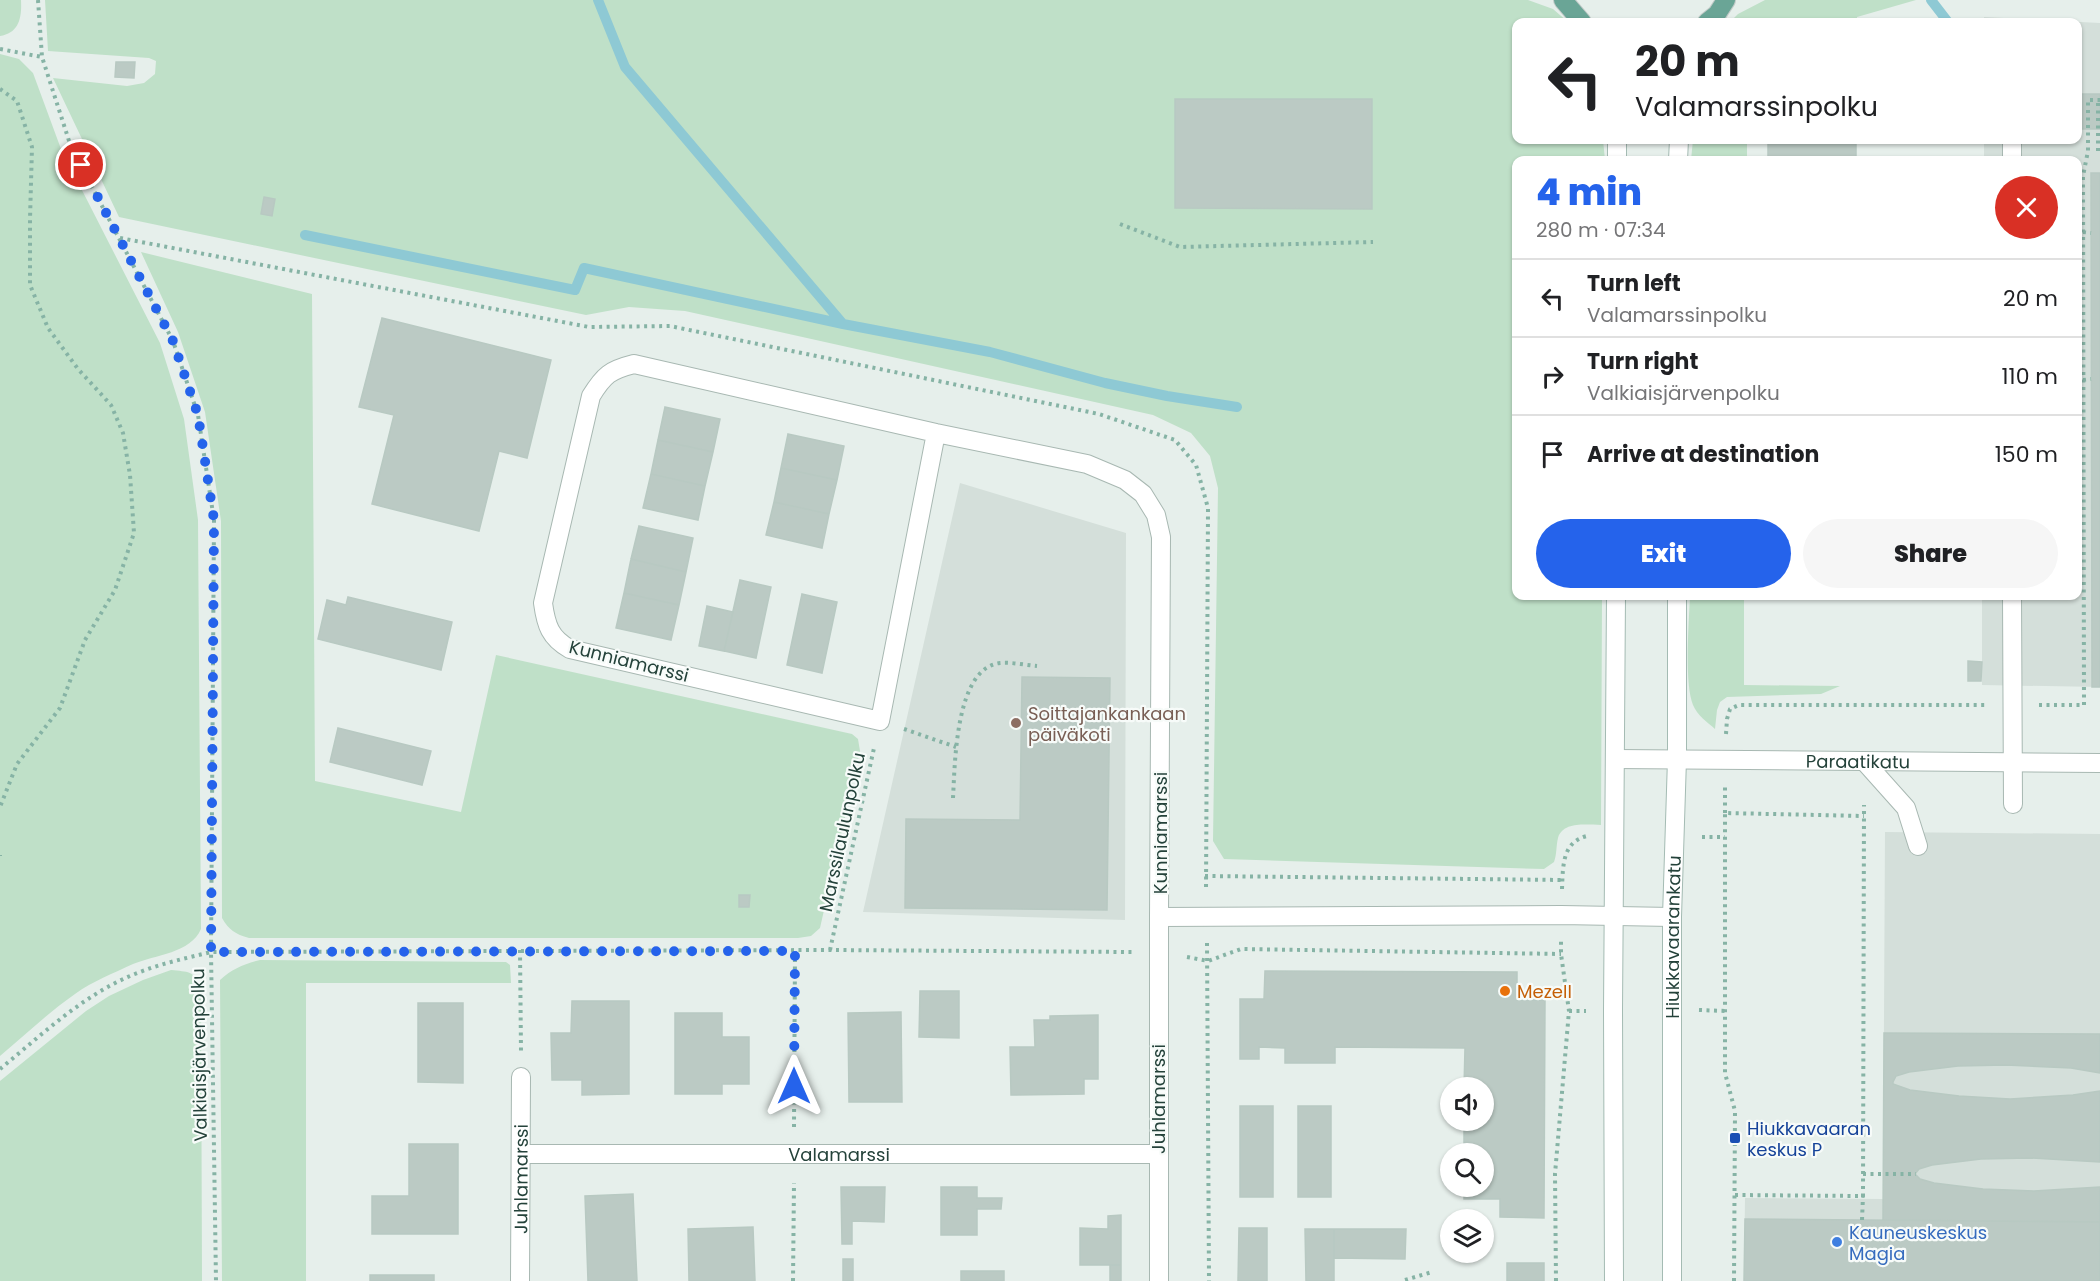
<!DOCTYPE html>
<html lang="en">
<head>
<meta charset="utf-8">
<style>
	:root { --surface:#fff; --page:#f6f6f6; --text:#202124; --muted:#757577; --line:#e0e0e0; --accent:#2563eb }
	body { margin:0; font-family:Poppins,sans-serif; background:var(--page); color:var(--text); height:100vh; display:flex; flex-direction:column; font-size:22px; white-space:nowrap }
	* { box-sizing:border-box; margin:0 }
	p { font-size:20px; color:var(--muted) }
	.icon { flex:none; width:33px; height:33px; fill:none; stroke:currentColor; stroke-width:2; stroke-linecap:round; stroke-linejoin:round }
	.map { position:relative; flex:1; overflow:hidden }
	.side { position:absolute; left:1512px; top:156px; width:570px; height:444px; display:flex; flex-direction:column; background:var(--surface); border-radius:12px; box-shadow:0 2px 4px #0004 }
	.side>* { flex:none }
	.banner { position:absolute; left:1512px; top:18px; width:570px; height:126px; border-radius:12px; box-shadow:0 2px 4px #0004; background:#fff; color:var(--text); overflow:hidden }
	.buttons { position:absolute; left:1440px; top:1077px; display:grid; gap:12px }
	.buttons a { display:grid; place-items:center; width:54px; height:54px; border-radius:50%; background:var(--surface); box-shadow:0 2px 4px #0004; font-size:30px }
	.pin { position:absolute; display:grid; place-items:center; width:51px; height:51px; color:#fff; margin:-26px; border:3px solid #fff; border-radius:50%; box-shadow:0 2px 6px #0007 }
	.me { position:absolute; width:66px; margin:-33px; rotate:0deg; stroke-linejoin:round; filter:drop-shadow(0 0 4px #0008) }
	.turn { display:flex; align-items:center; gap:21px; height:126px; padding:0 24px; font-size:27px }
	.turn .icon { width:78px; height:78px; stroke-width:2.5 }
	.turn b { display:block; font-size:42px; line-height:51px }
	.round { display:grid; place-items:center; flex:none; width:63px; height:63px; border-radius:32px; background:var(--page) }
	.head { display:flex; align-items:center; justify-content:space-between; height:102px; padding:0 24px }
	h1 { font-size:36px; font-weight:800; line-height:45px; color:var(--accent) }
	.action { display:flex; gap:12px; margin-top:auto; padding:12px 24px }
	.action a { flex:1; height:69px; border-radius:36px; background:var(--accent); color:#fff; font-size:24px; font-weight:800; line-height:69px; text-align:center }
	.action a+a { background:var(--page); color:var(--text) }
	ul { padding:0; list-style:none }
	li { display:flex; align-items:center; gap:18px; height:78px; padding:0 24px; border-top:2px solid var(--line) }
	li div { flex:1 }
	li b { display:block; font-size:22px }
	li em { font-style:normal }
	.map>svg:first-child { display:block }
	.built { fill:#d4dfda }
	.green { fill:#bfe0c8 }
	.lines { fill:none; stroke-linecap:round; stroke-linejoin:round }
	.stream { stroke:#8ec9d4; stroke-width:10 }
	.building { fill:#bbcac4; stroke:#b8c9c2; stroke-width:1.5 }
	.lane-casing { stroke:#a8b8b2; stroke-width:20 }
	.street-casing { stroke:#a8b8b2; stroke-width:20 }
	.secondary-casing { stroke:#a4bbb3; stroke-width:20 }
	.primary-casing { stroke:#c2cac8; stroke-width:20 }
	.path { stroke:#86b3a5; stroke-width:4; stroke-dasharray:3 4.5; stroke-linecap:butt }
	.lane { stroke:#fff; stroke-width:18 }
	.street { stroke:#fff; stroke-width:18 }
	.secondary { stroke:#fff; stroke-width:18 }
	.primary { stroke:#6aa596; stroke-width:18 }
	.route { stroke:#2563eb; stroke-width:10; stroke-dasharray:0 18 }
	.education-dot { fill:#8d6e63; stroke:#f7fbf9; stroke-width:2 }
	.food-dot { fill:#e8710a; stroke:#f7fbf9; stroke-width:2 }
	.transit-dot { fill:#1a4fb4; stroke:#f7fbf9; stroke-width:2 }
	.shop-dot { fill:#3f7fe0; stroke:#f7fbf9; stroke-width:2 }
	.labels { text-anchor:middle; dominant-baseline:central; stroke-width:4.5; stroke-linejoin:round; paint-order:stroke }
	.street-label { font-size:18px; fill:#24423a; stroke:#f7fbf9 }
	.education-label { font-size:18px; fill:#785e54; stroke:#f7fbf9; text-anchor:start }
	.food-label { font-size:18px; fill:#c56008; stroke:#f7fbf9; text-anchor:start }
	.transit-label { font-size:18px; fill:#164399; stroke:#f7fbf9; text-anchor:start }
	.shop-label { font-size:18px; fill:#366cbe; stroke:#f7fbf9; text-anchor:start }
</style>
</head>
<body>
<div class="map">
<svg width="2100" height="1281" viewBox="0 0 2100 1281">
	<rect width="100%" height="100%" fill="#e6efeb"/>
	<path class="built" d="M1984 17 2100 23V687L1982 685V596H2078V160H1984V140H2078V22H1984Z
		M960 483 1126 533 1125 920 863 912Z
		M1885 832 2100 834V1281H1744L1745 1198 1883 1199Z"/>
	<path class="green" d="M0 0H21C22 18 19 33 0 36Z
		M45 0H1528L1553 9 1568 22H1516V140H1603L1605 160H1516V596H1602L1601 825C1587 825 1563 821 1558 838 1556 846 1557 854 1554 862L1544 869 1224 859 1213 841 1218 488 1210 456 1191 433 1153 415 685 311 629 307 586 315 119 217 53 78 127 86 144 83 155 74 156 61 149 58 48 51Z
		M1765 0H1916L1857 17V22H1730L1738 14Z
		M0 54 19 59 33 73 61 149 160 343 184 419 198 520 201 929C191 953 155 955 133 964 114 973 93 981 75 994 49 1012 25 1035 0 1056Z
		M1693 140H1747V160H1691Z
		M141 252 312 294 315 781 461 812 496 655 852 734 858 739 860 751 820 928 811 936 798 938H249C235 934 229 930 222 918L221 521 205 412 178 332Z
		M1690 596H1744V685L1840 686 1821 694 1727 697 1720 702 1717 710 1715 729C1707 722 1697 715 1693 705 1684 683 1689 622 1690 596Z
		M260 960 506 962 510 965 511 983H306V1281H222L220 980C232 969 244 964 260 960Z
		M171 970C188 972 194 970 201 988L202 1281H0V1081L86 1011 109 996 143 980Z"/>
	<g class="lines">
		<path class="stream" d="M598 0 625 67 843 324
			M1931 0 1948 22
			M305 235 575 290 584 268 843 324 990 352 1105 383 1167 396 1237 407"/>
	</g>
	<path class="building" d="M116 62H135L134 78 115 77Z
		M2079 94H2100V129H2079Z
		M1175 99H1372V209L1175 208Z
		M1768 140H1856V160H1768Z
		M2091 173H2100V687H2092Z
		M264 197 275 199 272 216 261 214Z
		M382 318 551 360 527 458 499 451 479 531 372 504 394 415 359 407Z
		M665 407 720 419 713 452 658 440Z
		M788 434 844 446 837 480 781 468Z
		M658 440 713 452 705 486 651 474Z
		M781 468 837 480 829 514 774 502Z
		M651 474 705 486 698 520 643 508Z
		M774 502 829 514 822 548 766 535Z
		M639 526 693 538 686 572 631 559Z
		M631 559 686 572 679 605 624 593Z
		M740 580 771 587 756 658 724 651Z
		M624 593 679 605 671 640 616 628Z
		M802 594 837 602 822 673 787 665Z
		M348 597 452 622 441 670 318 639 327 600 346 605Z
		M707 606 733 612 724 651 699 646Z
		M1968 661 1982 662 1981 681H1968Z
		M1022 677 1110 678 1107 910 905 908 906 819 1020 820Z
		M338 728 431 751 422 785 330 762Z
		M739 895H750L749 907H739Z
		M1265 971 1517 972V1000H1545L1544 1218 1500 1217V1199H1464V1186H1484V1154H1464V1120H1484V1088H1464L1465 1048 1335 1047V1063H1285V1048L1259 1047V1059H1240V999H1264Z
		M920 991H959V1038L919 1037Z
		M572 1001H629V1094L582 1095V1080H552L551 1033H571Z
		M418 1003H463V1083L418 1082Z
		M901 1012 902 1102H849L848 1013Z
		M675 1013H722V1037H749V1084H722V1094H675Z
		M1098 1015V1079H1084V1094L1011 1095 1010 1047H1035L1034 1020H1050V1016Z
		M1884 1033 2100 1034V1073L2071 1068 2006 1065 1958 1066 1909 1072 1896 1076 1893 1082V1084L1910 1090 1959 1096 2010 1099 2073 1095 2100 1091V1162L2030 1158 1981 1159 1932 1165 1919 1169 1915 1174 1920 1179 1934 1183 1983 1189 2034 1191 2100 1187V1222L1883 1220Z
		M1240 1106H1273V1197H1240Z
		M1298 1106H1331V1197H1298Z
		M409 1144H458V1234H372V1196H409Z
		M841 1187H885L884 1222 852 1221V1244H842Z
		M941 1187H977V1198H1002L1001 1209H977V1235H941Z
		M633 1194 637 1281H588L585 1196Z
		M1121 1215V1265H1080V1228L1108 1229V1216Z
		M1745 1219 2100 1222V1281H1744Z
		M753 1227 755 1281H689L688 1229Z
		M1239 1228H1267V1281H1238Z
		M1305 1229H1334V1281H1306Z
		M1334 1229H1406L1405 1259 1334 1258Z
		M843 1259H853V1281H843Z
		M1507 1263H1544V1281H1507Z
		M1110 1265H1121V1281H1110Z
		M961 1271H1004V1281H961Z
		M370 1275H434V1281H370Z"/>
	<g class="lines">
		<g class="lane-casing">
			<path id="lane" d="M2012 140V160
				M2012 596 2013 804
				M1864 761 1906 808 1918 846"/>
		</g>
		<g class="street-casing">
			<g id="street">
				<path d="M936 433 880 721 570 649C550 638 546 625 543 603L591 396C604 375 610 370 634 364L936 433 1087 464 1125 480 1143 494 1156 515 1161 537 1159 917 1561 915 1672 917"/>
				<path id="s1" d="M1615 759 2100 763"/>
				<path id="s2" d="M521 1154H1158"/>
				<path id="s3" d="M520 1281 521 1077"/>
				<path d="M1159 1281V917"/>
			</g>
		</g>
		<g class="secondary-casing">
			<g id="secondary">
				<path d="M1617 140V160"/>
				<path d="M1678 160 1679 140"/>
				<path d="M1614 1281 1613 1010 1616 596"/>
				<path id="s4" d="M1672 1281V917L1677 759V596"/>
			</g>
		</g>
		<g class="primary-casing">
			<path id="primary" d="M1563 0 1582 22
				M1707 22 1717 14 1726 0"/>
		</g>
		<path class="path" d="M38 0 42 57 71 147 173 341 198 415 214 520 211 952 216 1281
			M0 49 42 57
			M0 89 17 101 32 147 30 219V285L48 328 78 369 111 405 123 433 130 475 134 533 115 590 85 640 60 708 17 764 0 807
			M2098 151V100
			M1120 224 1180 247 1373 242
			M2083 232 2091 233
			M120 238 589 327 670 326 1099 414 1175 440 1196 465 1208 508 1206 890
			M2083 380 2091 379
			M2039 705H2084L2083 176 2088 151V100H2100
			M904 729 956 747
			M1726 734 1727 719 1730 709 1739 705H1987
			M953 798C955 764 955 668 1000 663 1012 662 1025 665 1037 666
			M1725 813V786
			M1702 837H1725
			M0 855V856
			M1205 876 1563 880
			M1562 889C1563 866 1562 842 1587 836
			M1207 943 1209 1281
			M520 950 521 1052
			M830 950 874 748
			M1187 957 1208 961 1241 949 1561 954
			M1699 1010 1725 1011
			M1569 1011H1586
			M0 1069C44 1033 86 992 140 972 163 963 187 958 211 952L830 950 1132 952
			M794 1127 795 951
			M1863 1174H1916
			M1735 1195 1863 1196 1864 805
			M1862 1220 1863 1196
			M1405 1280 1432 1272
			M793 1281 794 1183
			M1556 1281 1555 1174 1569 1011 1561 954V941
			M1734 1281 1735 1111 1725 1073V813L1864 816"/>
		<use href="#lane" class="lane"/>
		<use href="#street" class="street"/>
		<use href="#secondary" class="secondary"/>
		<use href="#primary" class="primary"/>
	</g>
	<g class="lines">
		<path class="route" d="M81 165 173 341 198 415 214 520 211 952 795 951 794 1086"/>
	</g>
	<circle class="education-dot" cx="1016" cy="723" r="6"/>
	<circle class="food-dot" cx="1505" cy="991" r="6"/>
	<rect class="transit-dot" x="1729" y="1132" width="12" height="12" rx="3"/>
	<circle class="shop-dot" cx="1837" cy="1242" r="6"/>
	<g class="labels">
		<g class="street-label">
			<text transform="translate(629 661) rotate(14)">Kunniamarssi</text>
			<text stroke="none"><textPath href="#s1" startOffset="243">Paraatikatu</textPath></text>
			<text transform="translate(842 832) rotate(-78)">Marssilaulunpolku</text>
			<text transform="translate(1160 833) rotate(-90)">Kunniamarssi</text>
			<text stroke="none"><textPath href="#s4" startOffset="344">Hiukkavaarankatu</textPath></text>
			<text transform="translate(199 1055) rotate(-91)">Valkiaisjärvenpolku</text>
			<text transform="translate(1158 1099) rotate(-90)">Juhlamarssi</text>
			<text stroke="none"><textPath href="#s2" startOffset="318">Valamarssi</textPath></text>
			<text stroke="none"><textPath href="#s3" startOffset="102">Juhlamarssi</textPath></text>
		</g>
		<g class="education-label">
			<text x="1028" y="713">Soittajankankaan<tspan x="1028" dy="21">päiväkoti</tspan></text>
		</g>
		<g class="food-label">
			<text x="1517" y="991">Mezell</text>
		</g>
		<g class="transit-label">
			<text x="1747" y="1128">Hiukkavaaran<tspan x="1747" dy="21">keskus P</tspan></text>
		</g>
		<g class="shop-label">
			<text x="1849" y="1232">Kauneuskeskus<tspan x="1849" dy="21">Magia</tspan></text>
		</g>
	</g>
</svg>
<div class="buttons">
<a><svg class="icon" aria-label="sound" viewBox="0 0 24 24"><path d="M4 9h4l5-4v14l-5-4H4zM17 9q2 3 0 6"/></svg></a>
<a><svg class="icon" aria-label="search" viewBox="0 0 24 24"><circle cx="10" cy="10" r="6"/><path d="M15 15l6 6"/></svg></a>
<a><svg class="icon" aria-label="layers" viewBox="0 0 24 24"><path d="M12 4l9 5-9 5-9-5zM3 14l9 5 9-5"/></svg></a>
</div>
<div class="pin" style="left:81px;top:165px;background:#d93025"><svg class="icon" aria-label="arrive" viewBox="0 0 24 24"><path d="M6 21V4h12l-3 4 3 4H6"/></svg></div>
<svg class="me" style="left:794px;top:1086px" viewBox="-20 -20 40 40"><path d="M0-17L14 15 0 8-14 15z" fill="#2563eb" stroke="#fff" stroke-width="4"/></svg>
<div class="banner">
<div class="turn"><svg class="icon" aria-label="left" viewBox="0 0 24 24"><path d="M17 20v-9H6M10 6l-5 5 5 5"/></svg><div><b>20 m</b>Valamarssinpolku</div></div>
</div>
<section class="side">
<div class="head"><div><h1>4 min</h1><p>280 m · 07:34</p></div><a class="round" style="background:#d93025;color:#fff"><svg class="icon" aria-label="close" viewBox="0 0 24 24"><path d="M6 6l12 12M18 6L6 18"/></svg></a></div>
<ul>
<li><svg class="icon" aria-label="left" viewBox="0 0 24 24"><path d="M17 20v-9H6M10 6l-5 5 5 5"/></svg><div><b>Turn left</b><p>Valamarssinpolku</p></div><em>20 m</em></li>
<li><svg class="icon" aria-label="right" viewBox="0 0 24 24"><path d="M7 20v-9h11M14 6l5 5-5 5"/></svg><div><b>Turn right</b><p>Valkiaisjärvenpolku</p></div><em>110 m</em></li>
<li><svg class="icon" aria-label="arrive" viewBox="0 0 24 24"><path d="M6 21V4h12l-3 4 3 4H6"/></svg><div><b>Arrive at destination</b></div><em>150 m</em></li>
</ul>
<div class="action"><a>Exit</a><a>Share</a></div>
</section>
</div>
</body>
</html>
